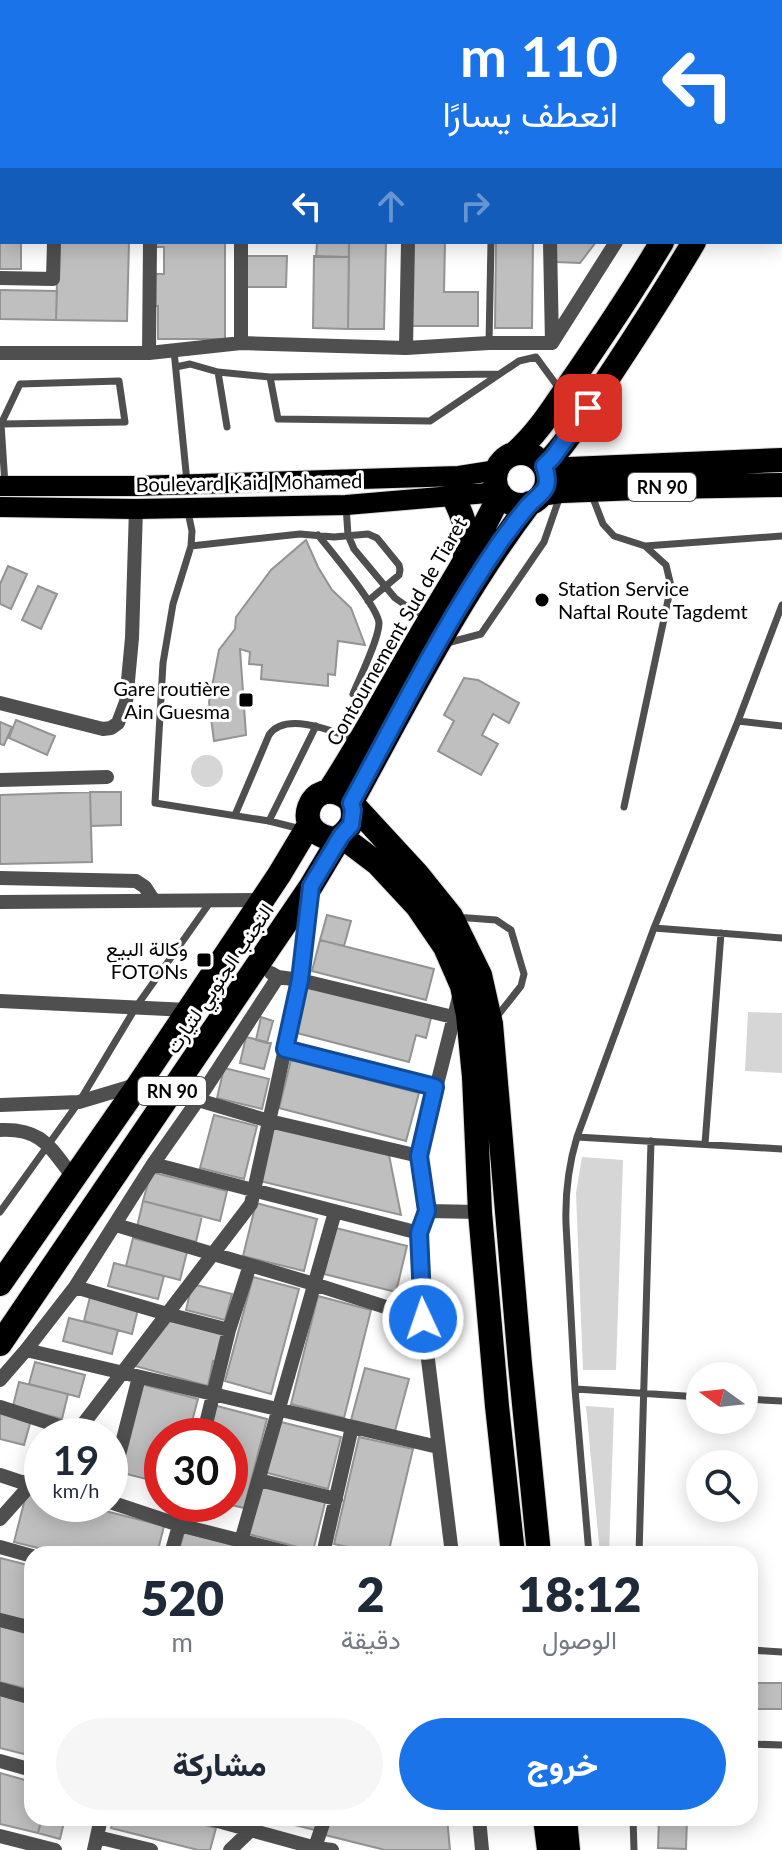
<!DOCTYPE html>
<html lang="ar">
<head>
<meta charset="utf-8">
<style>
	:root { --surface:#fff; --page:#f6f6f7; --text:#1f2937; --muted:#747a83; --accent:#1a73e8 }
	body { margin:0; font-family:Lato,Vazirmatn,sans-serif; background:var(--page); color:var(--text); direction:rtl; height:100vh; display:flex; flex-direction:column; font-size:30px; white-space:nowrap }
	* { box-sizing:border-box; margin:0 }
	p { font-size:26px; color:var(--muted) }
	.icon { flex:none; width:44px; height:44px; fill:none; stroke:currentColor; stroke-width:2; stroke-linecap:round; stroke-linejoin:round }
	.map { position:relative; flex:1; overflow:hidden; direction:ltr }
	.details { position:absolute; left:24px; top:1546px; width:734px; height:280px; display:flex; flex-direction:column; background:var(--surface); border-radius:24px; box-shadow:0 4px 20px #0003; direction:rtl }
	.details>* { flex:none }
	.guide { position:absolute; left:0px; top:0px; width:782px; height:244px; box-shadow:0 4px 20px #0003; direction:rtl; background:#1a73e8; color:#fff; overflow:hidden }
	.needle { width:52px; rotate:285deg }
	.fabs { position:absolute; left:686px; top:1362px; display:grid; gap:16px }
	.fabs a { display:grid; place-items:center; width:72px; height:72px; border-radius:50%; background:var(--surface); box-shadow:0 4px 20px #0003; font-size:40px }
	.speed { position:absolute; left:24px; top:1418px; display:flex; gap:16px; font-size:40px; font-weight:700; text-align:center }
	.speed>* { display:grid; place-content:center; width:104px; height:104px; border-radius:50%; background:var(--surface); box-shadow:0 4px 20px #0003; line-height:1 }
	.speed small { font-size:20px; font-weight:400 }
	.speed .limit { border:12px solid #d22; background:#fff; color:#111 }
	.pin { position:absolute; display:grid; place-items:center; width:68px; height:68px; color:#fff; margin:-34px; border-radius:16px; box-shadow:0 4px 12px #0006 }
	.me { position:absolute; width:88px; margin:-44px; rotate:357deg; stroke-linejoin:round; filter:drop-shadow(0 0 6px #0008) }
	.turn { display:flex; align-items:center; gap:28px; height:168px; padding:0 32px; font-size:36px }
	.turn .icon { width:104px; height:104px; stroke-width:2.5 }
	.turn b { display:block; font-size:56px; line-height:68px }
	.lanes { display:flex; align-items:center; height:76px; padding:0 32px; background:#0003; justify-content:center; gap:40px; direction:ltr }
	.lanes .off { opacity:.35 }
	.eta { display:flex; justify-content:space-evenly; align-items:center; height:136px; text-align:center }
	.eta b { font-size:48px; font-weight:800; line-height:56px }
	.action { display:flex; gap:16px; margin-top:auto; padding:16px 32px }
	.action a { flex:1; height:92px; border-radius:48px; background:var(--accent); color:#fff; font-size:32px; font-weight:800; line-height:92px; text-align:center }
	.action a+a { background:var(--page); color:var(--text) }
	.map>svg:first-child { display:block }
	.green { fill:#d6d6d6 }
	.building { fill:#bfbfbf; stroke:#939393; stroke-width:2 }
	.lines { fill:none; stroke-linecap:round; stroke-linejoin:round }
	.primary-casing { stroke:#dbdbdb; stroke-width:22 }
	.highway-casing { stroke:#dbdbdb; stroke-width:26 }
	.lane { stroke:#4f4f4f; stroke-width:7 }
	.street { stroke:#4f4f4f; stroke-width:14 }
	.primary { stroke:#000; stroke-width:20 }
	.highway { stroke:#000; stroke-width:24 }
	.route-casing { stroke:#114b97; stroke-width:20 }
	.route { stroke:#1a73e8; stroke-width:14 }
	.poi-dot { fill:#000; stroke:#fff; stroke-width:3 }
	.labels { text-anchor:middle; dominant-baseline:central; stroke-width:6; stroke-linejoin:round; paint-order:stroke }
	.shield { fill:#fff; stroke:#4c4c4c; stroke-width:2 }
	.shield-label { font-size:18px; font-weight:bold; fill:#000 }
	.street-label { font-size:20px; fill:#000; stroke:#fff }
	.poi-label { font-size:20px; fill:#000; stroke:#fff; text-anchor:end }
</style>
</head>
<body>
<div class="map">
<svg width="782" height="1850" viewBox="0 0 782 1850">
	<rect width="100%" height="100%" fill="#fff"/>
	<path class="green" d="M191 771a16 16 0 1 1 32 0a16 16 0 1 1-32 0Z
		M748 1012 782 1013V1073L745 1071Z
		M582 1157 623 1160 616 1370H583L576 1193Z
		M586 1406 614 1408 609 1554H600Z"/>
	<path class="building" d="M0 201H2V242H21V269H0Z
		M58 242H129L127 321 56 320Z
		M154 242H225V339H158V306H150V274H164V247H154Z
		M317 242H349V257H316Z
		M349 242H386L384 329H348Z
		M409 242H445L444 292H478V326H409Z
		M496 242H533L532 328H495Z
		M556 242H596L580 263 556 262Z
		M247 256H287L286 287H247Z
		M314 256 349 257 348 329 313 328Z
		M0 290 57 291 56 320 0 319Z
		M306 540 318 567 332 590 351 608 365 645 338 641 335 675 328 674V686L261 679 262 665 249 664 250 652 240 649 246 735 214 741 209 702 219 650 235 629 236 617 271 570Z
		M8 566 27 574 11 609 0 604V584Z
		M38 586 57 594 41 629 22 620Z
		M464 678 478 680 519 703 509 723 493 714 482 735 498 744 481 775 438 751 454 721 444 715Z
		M16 720 55 736 47 755 9 738Z
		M0 722 12 727 4 745 0 744Z
		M90 792H121V825L91 826Z
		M90 792 92 862 0 864V795Z
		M327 915 351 921 344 946 320 940Z
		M320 940 434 969 426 1000 312 971Z
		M305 985 431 1018 426 1038 416 1035 409 1062 293 1032Z
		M261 1017 273 1021 267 1043 256 1040Z
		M246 1037 271 1043 264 1069 240 1063Z
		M291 1060 419 1093 406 1141 279 1108Z
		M224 1068 269 1079 262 1109 217 1098Z
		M214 1115 257 1126 244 1179 200 1168Z
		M273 1128 389 1155 401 1215 260 1181Z
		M151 1172 227 1191 220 1221 143 1201Z
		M143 1201 202 1216 196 1242 137 1227Z
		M256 1203 317 1219 304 1271 243 1256Z
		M336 1228 407 1246 396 1292 324 1274Z
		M133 1238 187 1252 180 1280 126 1266Z
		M114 1263 164 1276 158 1299 108 1286Z
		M253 1277 299 1289 271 1394 225 1381Z
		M192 1284 232 1294 225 1320 186 1310Z
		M318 1296 371 1310 344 1418 291 1404Z
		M90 1297 138 1309 132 1334 84 1321Z
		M69 1318 118 1330 112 1354 63 1341Z
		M170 1321 225 1334 219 1363 213 1361 208 1386 135 1366Z
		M35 1362 85 1375 79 1397 29 1384Z
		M365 1368 409 1379 395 1431 351 1420Z
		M19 1382 68 1394 62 1419 13 1406Z
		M141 1384 198 1399 188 1436H162V1483L119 1472Z
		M213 1405 267 1419 244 1508 227 1504H230V1436H205Z
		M0 1413 31 1420 24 1445 0 1439Z
		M277 1421 341 1437 328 1489 264 1472Z
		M359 1437 413 1449 388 1554H379L334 1544Z
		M261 1483 326 1499 313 1551 248 1534Z
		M27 1491 42 1495V1504H78L164 1526 157 1554H62L14 1542Z
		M188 1504H217L214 1518 186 1511Z
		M184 1532 268 1554H178Z
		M0 1558 32 1566V1622L0 1614Z
		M0 1626 32 1635V1690L0 1682Z
		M754 1683H782V1709H753Z
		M0 1694 32 1702V1756L0 1748Z
		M0 1773 32 1782V1818H42L38 1833 0 1824Z
		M42 1818H65L60 1839 38 1833Z
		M114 1818H178L216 1828 210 1850H198L111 1828Z
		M267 1818H318L315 1830Z
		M329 1818H447L450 1850H385L325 1835Z
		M659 1818H687L686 1849 658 1848Z"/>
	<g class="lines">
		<g class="primary-casing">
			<path id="primary" d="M0 486H135L459 476 497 470
				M0 507 136 509 346 505 499 492"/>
		</g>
		<g class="highway-casing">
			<path id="highway" d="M780 5 782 0
				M780 64 782 58
				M515 453C539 432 555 405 573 379 604 334 634 289 662 242
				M495 479a26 26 0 1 1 52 0a26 26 0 1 1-52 0Z
				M544 466C567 443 584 414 602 387 634 339 665 291 694 242
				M546 470 782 460
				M542 494 562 491 663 487 782 485
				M453 496C463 516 470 533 465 556
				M329 791C362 741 389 689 419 638 447 590 477 544 500 494
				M351 803C357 820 350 830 336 839 285 834 312 772 347 798L418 875 451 916 480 975 491 1024 520 1364 539 1554
				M351 803C407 701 459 596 530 503
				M341 836 378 864 417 906 445 947 462 986 468 1015 474 1077 480 1212 497 1406 513 1554
				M0 1284 139 1084 279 875 309 825
				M0 1344 311 886 341 836
				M545 1818 549 1850
				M565 1818 568 1850"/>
		</g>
		<path class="lane" d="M489 343 491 242
			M174 351 187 482
			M176 367 190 364 218 372 227 427
			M218 372 270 377 278 419 430 421 519 361 536 357 561 391
			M270 377 499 374
			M0 422 1 424 20 384 119 381 125 422 1 424H0
			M1 424 5 485
			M591 493 603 524 614 536 645 546 666 565 671 586 624 807
			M346 506 348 535 354 549 395 598 405 605 425 616
			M188 512 192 531 191 546 173 604 163 663 155 803 269 821 301 829
			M318 535C331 551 378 607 379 623 379 639 360 677 353 694
			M191 546 300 534 334 537 368 534 377 538 399 565 400 570 399 575 368 601
			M645 546 782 536
			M447 643 481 634 544 542 560 496
			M738 721 782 726
			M235 815 269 735C285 711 333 731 355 739
			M269 821 316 726
			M455 917 496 920 511 930 524 974 521 986 495 1019
			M654 928 782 938
			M577 1137 782 1149
			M705 1144 721 933
			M0 1212 79 1102 136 1007 211 901
			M575 1389 700 1397
			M744 1399 782 1401
			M589 1554 575 1389 566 1224C565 1194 568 1167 577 1137L654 928 738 721 782 605
			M639 1554 651 1141
			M750 1650 782 1652
			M750 1744 782 1745
			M633 1818 634 1850"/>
		<path class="street" d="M245 1 305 2
			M149 2V0
			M413 2V0
			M737 2 738 0
			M0 57H2
			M0 188H2
			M0 278 53 279 54 242
			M241 343V242
			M552 343 616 242
			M406 348 408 242
			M0 353H149L241 343 406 348 489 343H552L550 242
			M149 353 150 242
			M0 703 103 729 111 728 118 723 126 702 132 638 136 509
			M0 780 107 777
			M0 878 136 881 145 887 154 901
			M0 902 262 900
			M271 973 278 977 300 980 453 1017
			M0 1001 188 1010
			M285 1049 435 1087
			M198 1100 269 1121 419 1156
			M0 1105 79 1102 139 1084
			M0 1130C43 1128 50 1148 74 1178
			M153 1164 419 1233
			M427 1211 419 1156 460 993
			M116 1225 314 1284 423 1319
			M75 1287 167 1314 229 1330
			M26 1350 438 1447
			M0 1380 26 1350 75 1287 153 1164 198 1100 278 977
			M0 1407 77 1432
			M74 1436 251 1204 300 980 310 894
			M203 1436 229 1330 250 1265
			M0 1475 21 1482H38
			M259 1480 336 1499
			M110 1490 139 1377
			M110 1502 179 1525 294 1554
			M0 1519 42 1472
			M241 1541 335 1212
			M0 1547 32 1556
			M171 1554 185 1504
			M323 1554 352 1427
			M452 1554 423 1319 419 1233 427 1211 480 1212
			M0 1620 32 1628
			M0 1689 32 1698
			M0 1761 32 1770
			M207 1818 316 1848 332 1850
			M479 1818 482 1850
			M0 1836 55 1850
			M97 1837 151 1850
			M94 1850 101 1818
			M230 1850 251 1830 255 1818
			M314 1850 325 1818"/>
		<use href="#primary" class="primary"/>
		<use href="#highway" class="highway"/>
	</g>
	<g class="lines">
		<g class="route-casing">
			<path id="route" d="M423 1319 419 1233 427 1211 419 1156 435 1087 285 1049 300 980 311 886 341 836 351 825 353 810 351 803C399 715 444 624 501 541 509 530 518 518 527 507 540 492 553 492 544 466L553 457 588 408"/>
		</g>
		<use href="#route" class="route"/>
	</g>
	<g class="poi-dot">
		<circle cx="542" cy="600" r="8"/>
		<rect x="238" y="692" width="16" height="16" rx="4"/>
		<rect x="196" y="952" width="16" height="16" rx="4"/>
	</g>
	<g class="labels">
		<g class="shield">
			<rect x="628" y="473" width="68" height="28" rx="6"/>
			<rect x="138" y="1077" width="68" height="28" rx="6"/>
		</g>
		<g class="shield-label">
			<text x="662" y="487">RN 90</text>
			<text x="172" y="1091">RN 90</text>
		</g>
		<g class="street-label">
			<text transform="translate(249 482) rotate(-1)">Boulevard Kaid Mohamed</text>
			<text transform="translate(396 631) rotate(-60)">Contournement Sud de Tiaret</text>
			<text transform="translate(219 978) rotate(-56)">التجنب الجنوبي لتيارت</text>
		</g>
		<g class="poi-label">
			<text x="558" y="588" text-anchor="start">Station Service<tspan x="558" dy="23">Naftal Route Tagdemt</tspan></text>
			<text x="230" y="688">Gare routière<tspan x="230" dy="23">Ain Guesma</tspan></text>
			<text x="188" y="948">وكالة البيع<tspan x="188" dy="23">FOTONs</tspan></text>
		</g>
	</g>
</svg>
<div class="fabs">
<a><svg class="needle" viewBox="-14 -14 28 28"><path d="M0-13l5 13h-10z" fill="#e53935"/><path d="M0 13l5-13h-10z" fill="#747a83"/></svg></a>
<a><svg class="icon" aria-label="search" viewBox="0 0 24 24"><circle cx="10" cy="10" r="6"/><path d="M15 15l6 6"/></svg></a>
</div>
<div class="speed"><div>19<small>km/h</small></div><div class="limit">30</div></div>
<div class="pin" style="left:588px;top:408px;background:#d93025"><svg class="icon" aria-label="arrive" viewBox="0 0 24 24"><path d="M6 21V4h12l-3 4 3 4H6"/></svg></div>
<svg class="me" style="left:423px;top:1319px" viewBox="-20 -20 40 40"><circle r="17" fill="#1a73e8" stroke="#fff" stroke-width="3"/><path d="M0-11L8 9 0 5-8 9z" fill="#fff"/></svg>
<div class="guide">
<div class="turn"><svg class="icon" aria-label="left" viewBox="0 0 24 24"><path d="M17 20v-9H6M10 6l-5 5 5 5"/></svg><div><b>110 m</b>انعطف يسارًا</div></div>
<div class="lanes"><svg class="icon" aria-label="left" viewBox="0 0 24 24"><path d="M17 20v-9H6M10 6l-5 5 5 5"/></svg><svg class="icon off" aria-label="ahead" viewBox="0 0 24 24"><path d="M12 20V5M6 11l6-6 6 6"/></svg><svg class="icon off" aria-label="right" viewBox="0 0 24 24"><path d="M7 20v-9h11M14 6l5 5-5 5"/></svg></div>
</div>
<section class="details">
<div class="eta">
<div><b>18:12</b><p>الوصول</p></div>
<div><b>2</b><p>دقيقة</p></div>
<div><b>520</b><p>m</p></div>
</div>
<div class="action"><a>خروج</a><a>مشاركة</a></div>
</section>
</div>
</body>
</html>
